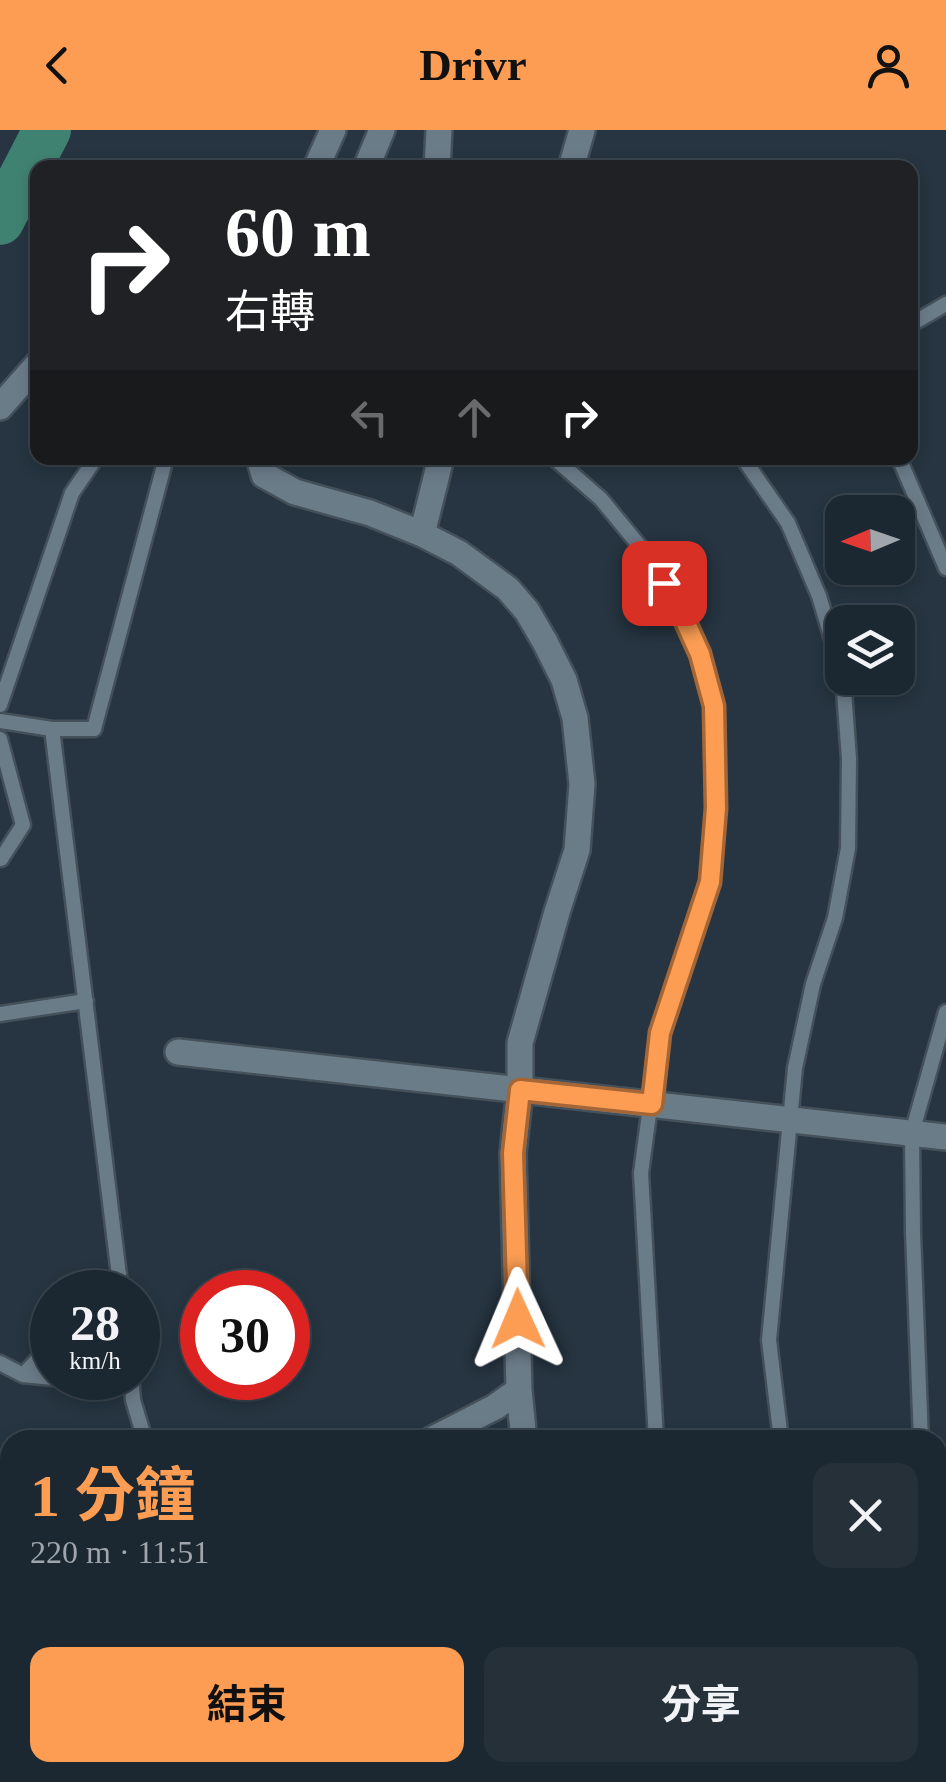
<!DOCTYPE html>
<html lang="zh-TW">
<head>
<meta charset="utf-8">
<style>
	:root { --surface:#1c2831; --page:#253039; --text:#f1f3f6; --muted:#a0a6ab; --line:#3a444d; --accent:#fc9d53 }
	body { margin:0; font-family:"Times New Roman","Noto Sans TC",serif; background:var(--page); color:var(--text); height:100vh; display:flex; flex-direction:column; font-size:38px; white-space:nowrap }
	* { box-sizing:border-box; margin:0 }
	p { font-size:32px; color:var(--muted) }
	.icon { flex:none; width:55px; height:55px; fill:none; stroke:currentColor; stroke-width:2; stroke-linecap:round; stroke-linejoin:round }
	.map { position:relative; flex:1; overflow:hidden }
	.drawer { position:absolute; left:0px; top:1300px; width:948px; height:352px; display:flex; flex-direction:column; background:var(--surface); border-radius:30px 30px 0 0; box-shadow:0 5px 15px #0003,0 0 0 2px var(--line) }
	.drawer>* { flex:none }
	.banner { position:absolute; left:30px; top:30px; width:888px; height:305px; border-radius:20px; box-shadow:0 5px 15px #0003,0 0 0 2px var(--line); background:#202124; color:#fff; overflow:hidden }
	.needle { width:65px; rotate:268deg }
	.buttons { position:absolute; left:825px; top:365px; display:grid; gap:20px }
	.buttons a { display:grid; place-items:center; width:90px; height:90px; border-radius:20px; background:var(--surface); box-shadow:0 5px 15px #0003,0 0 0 2px var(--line); font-size:50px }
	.speed { position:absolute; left:30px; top:1140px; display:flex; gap:20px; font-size:50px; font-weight:700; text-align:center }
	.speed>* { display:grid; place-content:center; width:130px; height:130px; border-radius:50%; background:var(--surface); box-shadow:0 5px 15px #0003,0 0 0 2px var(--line); line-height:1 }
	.speed small { font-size:25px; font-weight:400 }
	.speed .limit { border:15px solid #d22; background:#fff; color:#111 }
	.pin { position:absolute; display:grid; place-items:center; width:85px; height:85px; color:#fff; margin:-42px; border-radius:20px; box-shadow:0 5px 15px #0006 }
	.me { position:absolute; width:110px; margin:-55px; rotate:359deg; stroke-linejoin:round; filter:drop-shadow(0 0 8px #0008) }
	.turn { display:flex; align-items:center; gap:35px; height:210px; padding:0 30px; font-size:45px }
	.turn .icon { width:130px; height:130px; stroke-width:2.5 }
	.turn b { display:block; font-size:70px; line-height:85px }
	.lanes { display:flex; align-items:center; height:95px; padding:0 30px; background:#0003; justify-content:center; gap:50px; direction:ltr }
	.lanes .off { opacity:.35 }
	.round { display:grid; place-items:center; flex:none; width:105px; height:105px; border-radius:20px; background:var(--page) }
	.headline { display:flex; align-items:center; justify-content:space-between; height:170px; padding:0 30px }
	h1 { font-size:60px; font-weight:700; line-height:75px; color:var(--accent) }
	.primary-button { display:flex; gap:20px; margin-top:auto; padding:20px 30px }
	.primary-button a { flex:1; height:115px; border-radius:20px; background:var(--accent); color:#111; font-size:40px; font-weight:700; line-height:115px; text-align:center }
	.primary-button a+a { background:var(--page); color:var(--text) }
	header { display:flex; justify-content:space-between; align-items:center; height:130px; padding:0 30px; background:var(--accent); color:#111; font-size:45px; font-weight:700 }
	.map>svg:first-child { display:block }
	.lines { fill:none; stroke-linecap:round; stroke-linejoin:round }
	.river { stroke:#408271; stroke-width:48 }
	.lane-casing { stroke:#44505a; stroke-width:19 }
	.street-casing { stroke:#44505a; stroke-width:30 }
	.lane { stroke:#6b7c89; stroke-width:14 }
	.street { stroke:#6b7c89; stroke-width:25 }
	.route-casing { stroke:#a46636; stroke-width:25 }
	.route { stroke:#fc9d53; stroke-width:18 }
</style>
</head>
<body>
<header><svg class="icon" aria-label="back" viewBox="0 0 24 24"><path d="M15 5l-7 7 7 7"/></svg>Drivr<svg class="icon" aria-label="person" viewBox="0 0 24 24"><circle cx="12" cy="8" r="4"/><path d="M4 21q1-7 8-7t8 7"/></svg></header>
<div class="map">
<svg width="946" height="1652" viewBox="0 0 946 1652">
	<rect width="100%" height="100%" fill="#263541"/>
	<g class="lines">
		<path class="river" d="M0 91 47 0"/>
		<g class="lane-casing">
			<path id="lane" d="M910 195 946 174
				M554 328 601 369 647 425 680 480 700 524 714 576 717 678 710 752 660 903 641 1043 656 1310
				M743 328 788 393 819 466 842 543
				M899 328 946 438
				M0 575 72 363 96 328
				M0 591 52 599
				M0 609 23 695 1 729
				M0 884 86 871
				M101 1162 119 1143
				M121 1162 52 599H94L166 328
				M0 1233 23 1245 52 1214
				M23 1245 132 1256
				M131 1248 133 1270 145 1310
				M781 1310 769 1210 795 938 813 854 835 788 848 718 849 629 843 548
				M921 1310 913 1102 912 1003 946 882
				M938 1472 946 1553
				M165 1642V1652
				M279 1642 280 1652
				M416 1642 417 1652
				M688 1642 689 1652
				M824 1642 825 1652"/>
		</g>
		<g class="street-casing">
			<path id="street" d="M316 38 333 0
				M366 38 382 0
				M437 38 439 0
				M571 38 582 0
				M0 277 38 234
				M259 328 264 345 295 362 370 383 422 404 459 423 508 459 527 481 545 512 564 550 575 588 582 654 577 720 557 782 520 913V959L513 1023 519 1260 524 1310
				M422 404 441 328
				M178 922 946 1007
				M431 1310 495 1277 519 1260
				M557 1642 558 1652"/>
		</g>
		<use href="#lane" class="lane"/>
		<use href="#street" class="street"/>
	</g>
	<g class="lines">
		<g class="route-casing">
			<path id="route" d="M518 1189 513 1023 520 960 652 974 660 903 710 752 716 678 714 576 700 524 680 480 664 453"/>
		</g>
		<use href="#route" class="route"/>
	</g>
</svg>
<div class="buttons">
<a><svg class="needle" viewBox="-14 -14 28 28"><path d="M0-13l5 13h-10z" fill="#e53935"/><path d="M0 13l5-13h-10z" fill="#a0a6ab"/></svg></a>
<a><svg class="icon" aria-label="layers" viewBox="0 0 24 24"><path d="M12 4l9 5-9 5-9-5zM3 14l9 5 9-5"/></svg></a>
</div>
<div class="speed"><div>28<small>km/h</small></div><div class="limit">30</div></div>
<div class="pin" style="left:664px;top:453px;background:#d93025"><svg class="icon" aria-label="arrive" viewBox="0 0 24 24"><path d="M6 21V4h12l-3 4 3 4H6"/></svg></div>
<svg class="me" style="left:518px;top:1189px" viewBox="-20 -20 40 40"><path d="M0-17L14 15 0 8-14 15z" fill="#fc9d53" stroke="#fff" stroke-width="4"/></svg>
<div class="banner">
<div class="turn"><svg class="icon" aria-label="right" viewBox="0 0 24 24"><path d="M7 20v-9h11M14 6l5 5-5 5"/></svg><div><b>60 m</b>右轉</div></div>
<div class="lanes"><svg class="icon off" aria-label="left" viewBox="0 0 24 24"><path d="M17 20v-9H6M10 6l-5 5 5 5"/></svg><svg class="icon off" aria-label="ahead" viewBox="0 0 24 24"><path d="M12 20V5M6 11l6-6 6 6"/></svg><svg class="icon" aria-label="right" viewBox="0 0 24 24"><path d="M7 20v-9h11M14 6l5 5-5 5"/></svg></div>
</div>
<section class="drawer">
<div class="headline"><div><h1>1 分鐘</h1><p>220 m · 11:51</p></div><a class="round"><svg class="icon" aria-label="close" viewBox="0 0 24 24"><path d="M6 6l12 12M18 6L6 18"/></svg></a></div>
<div class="primary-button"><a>結束</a><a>分享</a></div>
</section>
</div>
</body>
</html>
